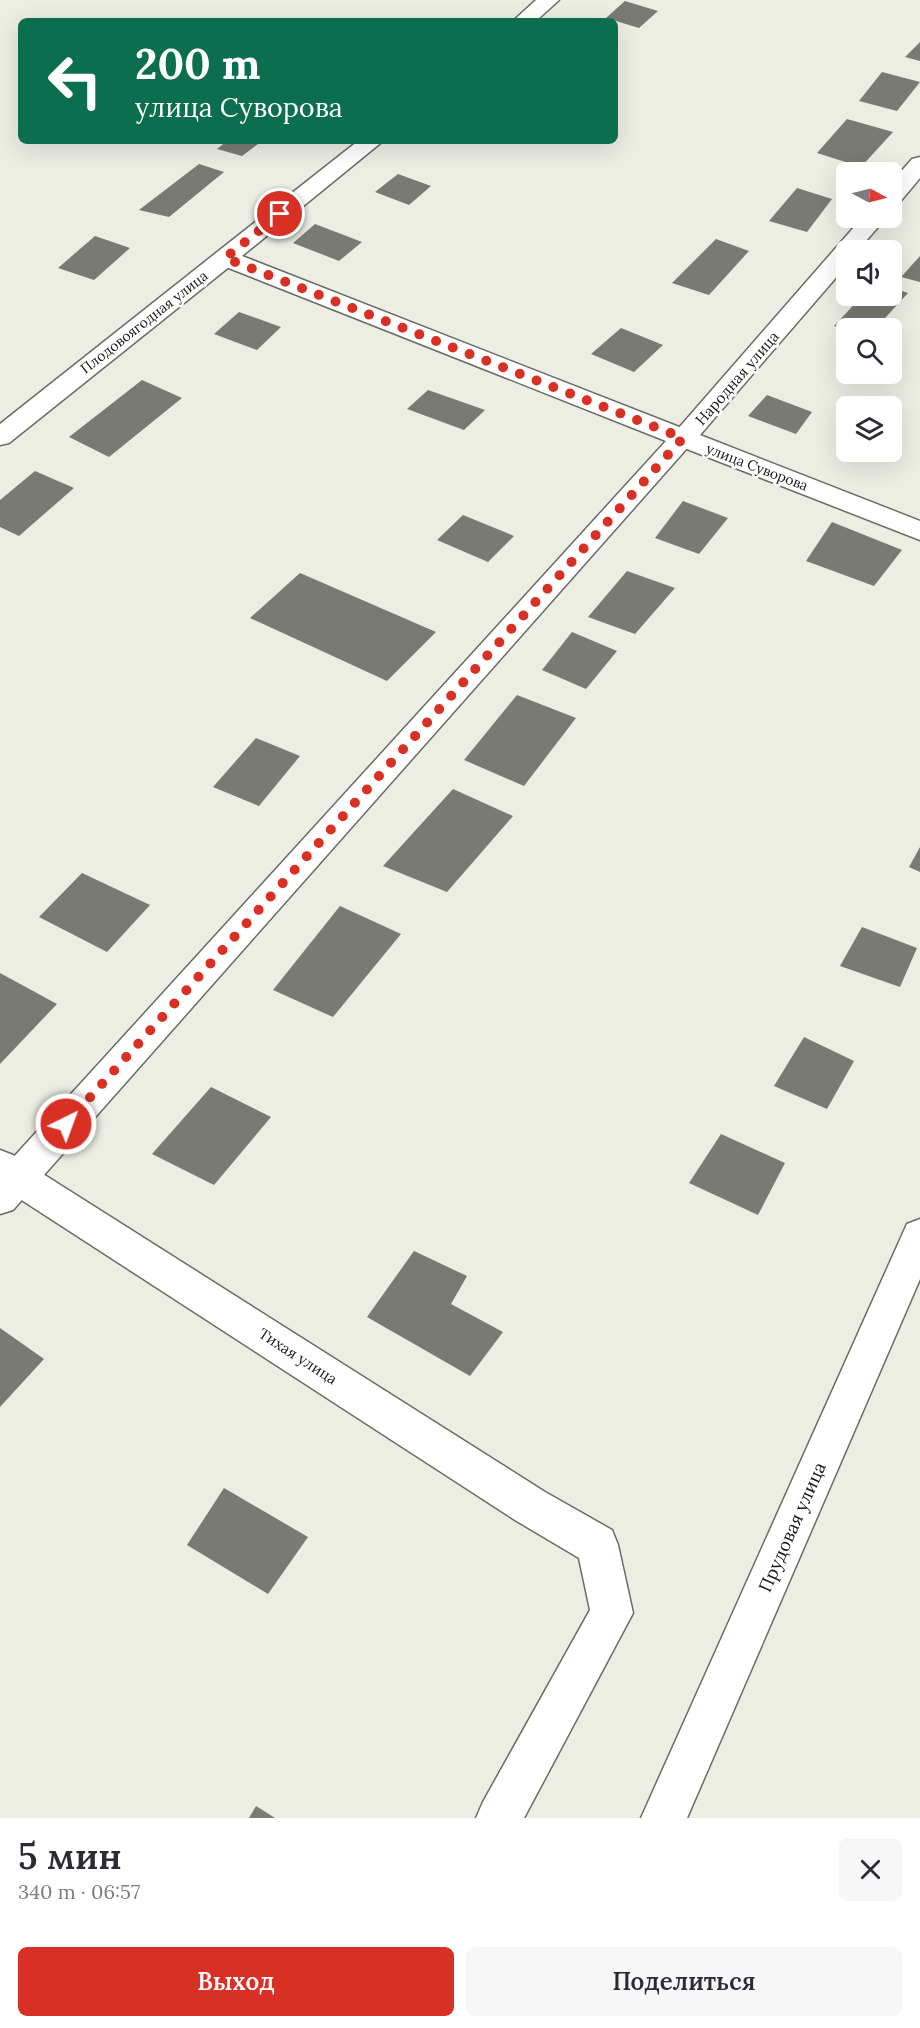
<!DOCTYPE html>
<html lang="ru">
<head>
<meta charset="utf-8">
<style>
	:root { --surface:#fff; --page:#f7f7f7; --text:#2b2b33; --muted:#7c7c81; --accent:#d93025 }
	body { margin:0; font-family:Lora,serif; background:var(--page); color:var(--text); height:100vh; display:flex; flex-direction:column; font-size:22px; white-space:nowrap }
	* { box-sizing:border-box; margin:0 }
	p { font-size:20px; color:var(--muted) }
	.icon { flex:none; width:33px; height:33px; fill:none; stroke:currentColor; stroke-width:2; stroke-linecap:round; stroke-linejoin:round }
	.map { position:relative; height:1818px; overflow:hidden }
	.panel { display:flex; flex-direction:column; background:var(--surface); flex:1 }
	.panel>* { flex:none }
	.hud { position:absolute; left:18px; top:18px; width:600px; height:126px; border-radius:9px; box-shadow:0 6px 24px #0002; background:#0b6e4f; color:#fff; overflow:hidden }
	.needle { width:39px; rotate:97deg }
	.fabs { position:absolute; left:836px; top:162px; display:grid; gap:12px }
	.fabs a { display:grid; place-items:center; width:66px; height:66px; border-radius:9px; background:var(--surface); box-shadow:0 6px 24px #0002; font-size:30px }
	.pin { position:absolute; display:grid; place-items:center; width:51px; height:51px; color:#fff; margin:-26px; border:3px solid #fff; border-radius:50%; box-shadow:0 2px 6px #0007 }
	.me { position:absolute; width:66px; margin:-33px; rotate:42deg; stroke-linejoin:round; filter:drop-shadow(0 0 4px #0008) }
	.turn { display:flex; align-items:center; gap:21px; height:126px; padding:0 18px; font-size:27px }
	.turn .icon { width:78px; height:78px; stroke-width:2.5 }
	.turn b { display:block; font-size:42px; line-height:51px }
	.round { display:grid; place-items:center; flex:none; width:63px; height:63px; border-radius:9px; background:var(--page) }
	.overview { display:flex; align-items:center; justify-content:space-between; height:102px; padding:0 18px }
	h1 { font-size:36px; font-weight:600; line-height:45px }
	.primary-button { display:flex; gap:12px; margin-top:auto; padding:12px 18px }
	.primary-button a { flex:1; height:69px; border-radius:9px; background:var(--accent); color:#fff; font-size:24px; font-weight:600; line-height:69px; text-align:center }
	.primary-button a+a { background:var(--page); color:var(--text) }
	.map>svg:first-child { display:block }
	.building { fill:#797b73 }
	.lines { fill:none; stroke-linecap:round; stroke-linejoin:round }
	.minor-casing { stroke:#6a6c64; stroke-width:3 }
	.tertiary-casing { stroke:#6a6c64; stroke-width:3 }
	.minor { fill:#fff; fill-rule:evenodd }
	.tertiary { fill:#fff; fill-rule:evenodd }
	.route { stroke:#d93025; stroke-width:10; stroke-dasharray:0 18 }
	.labels { text-anchor:middle; dominant-baseline:central; stroke-width:5; stroke-linejoin:round; paint-order:stroke }
	.far-street-label { font-size:14px; fill:#171815; stroke:#fff }
	.street-label { font-size:15px; fill:#171815; stroke:#fff }
	.near-street-label { font-size:18px; fill:#171815; stroke:#fff }
</style>
</head>
<body>
<div class="map">
<svg width="920" height="1818" viewBox="0 0 920 1818">
	<rect width="100%" height="100%" fill="#eceee4"/>
	<path class="building" d="M625 1 658 11 639 28 606 18Z
		M920 42V61L905 57Z
		M882 72 920 82 897 111 859 101Z
		M847 119 893 132 861 167 817 153Z
		M227 141H262L242 156 217 149Z
		M199 164 224 172 169 217 139 210Z
		M398 174 431 186 409 205 375 192Z
		M797 188 832 199 807 232 769 221Z
		M315 224 362 242 339 261 293 243Z
		M95 236 130 248 94 280 58 268Z
		M716 239 749 251 709 295 672 283Z
		M920 256V282L901 277Z
		M891 287 908 293 876 328 846 330 834 326 862 296H891Z
		M239 312 281 327 257 350 214 334Z
		M621 328 663 345 634 372 591 354Z
		M142 380 182 398 109 457 69 437Z
		M428 390 485 410 464 430 407 409Z
		M767 395 812 412 796 434 748 416Z
		M35 471 74 488 19 536 0 527V500Z
		M683 501 728 518 699 554 655 538Z
		M463 515 514 536 488 562 437 540Z
		M832 522 902 550 874 586 806 561Z
		M627 571 675 588 635 634 588 617Z
		M300 573 436 632 387 681 250 618Z
		M572 632 617 651 586 689 542 670Z
		M517 695 576 718 524 786 464 760Z
		M256 738 300 756 259 806 213 787Z
		M453 789 513 816 447 892 383 866Z
		M920 847V872L909 867Z
		M82 873 150 905 107 952 39 917Z
		M340 906 401 934 333 1017 273 990Z
		M862 927 917 948 900 987 840 966Z
		M0 973 57 1004 0 1064Z
		M804 1037 854 1061 827 1109 774 1086Z
		M211 1087 271 1117 214 1185 152 1154Z
		M721 1134 785 1163 758 1215 689 1183Z
		M414 1251 467 1276 451 1304 503 1332 470 1376 367 1317Z
		M0 1328 44 1359 0 1407Z
		M224 1488 308 1537 268 1594 187 1545Z
		M256 1806 275 1818H249Z"/>
	<g class="lines">
		<g class="minor-casing">
			<path id="minor" d="M920 157V178L899 203 891 205V183L912 159Z
				M862 218H886L858 250H846V266L700 435 920 521V540L674 444 670 438Z
				M225 251 234 253 237 258 234 263 9 443 0 445V424L216 253Z
				M0 1150 13 1155 545 1492 612 1530 618 1545 633 1613 524 1818H476L483 1802 590 1610 579 1558 515 1520 0 1186Z
				M920 1219V1279L687 1818H641L907 1224Z"/>
		</g>
		<g class="tertiary-casing">
			<path id="tertiary" d="M536 0H559L536 21H513Z
				M358 141H383L242 256 692 432 696 438 13 1210 0 1214V1172L666 441 216 263 213 258 216 253Z"/>
		</g>
		<use href="#minor" class="minor"/>
		<use href="#tertiary" class="tertiary"/>
	</g>
	<g class="lines">
		<path class="route" d="M66 1124 683 438 225 258 280 214"/>
	</g>
	<g class="labels">
		<g class="far-street-label">
			<text transform="translate(144 322) rotate(-38)">Плодовоягодная улица</text>
			<text transform="translate(757 467) rotate(21)">улица Суворова</text>
		</g>
		<g class="street-label">
			<text transform="translate(737 378) rotate(-49)">Народная улица</text>
			<text transform="translate(298 1356) rotate(33)">Тихая улица</text>
		</g>
		<g class="near-street-label">
			<text transform="translate(792 1527) rotate(-66)">Прудовая улица</text>
		</g>
	</g>
</svg>
<div class="fabs">
<a><svg class="needle" viewBox="-14 -14 28 28"><path d="M0-13l5 13h-10z" fill="#e53935"/><path d="M0 13l5-13h-10z" fill="#7c7c81"/></svg></a>
<a><svg class="icon" aria-label="sound" viewBox="0 0 24 24"><path d="M4 9h4l5-4v14l-5-4H4zM17 9q2 3 0 6"/></svg></a>
<a><svg class="icon" aria-label="search" viewBox="0 0 24 24"><circle cx="10" cy="10" r="6"/><path d="M15 15l6 6"/></svg></a>
<a><svg class="icon" aria-label="layers" viewBox="0 0 24 24"><path d="M12 4l9 5-9 5-9-5zM3 14l9 5 9-5"/></svg></a>
</div>
<div class="pin" style="left:280px;top:214px;background:#d93025"><svg class="icon" aria-label="arrive" viewBox="0 0 24 24"><path d="M6 21V4h12l-3 4 3 4H6"/></svg></div>
<svg class="me" style="left:66px;top:1124px" viewBox="-20 -20 40 40"><circle r="17" fill="#d93025" stroke="#fff" stroke-width="3"/><path d="M0-11L8 9 0 5-8 9z" fill="#fff"/></svg>
<div class="hud">
<div class="turn"><svg class="icon" aria-label="left" viewBox="0 0 24 24"><path d="M17 20v-9H6M10 6l-5 5 5 5"/></svg><div><b>200 m</b>улица Суворова</div></div>
</div>
</div>
<section class="panel">
<div class="overview"><div><h1>5 мин</h1><p>340 m · 06:57</p></div><a class="round"><svg class="icon" aria-label="close" viewBox="0 0 24 24"><path d="M6 6l12 12M18 6L6 18"/></svg></a></div>
<div class="primary-button"><a>Выход</a><a>Поделиться</a></div>
</section>
</body>
</html>
